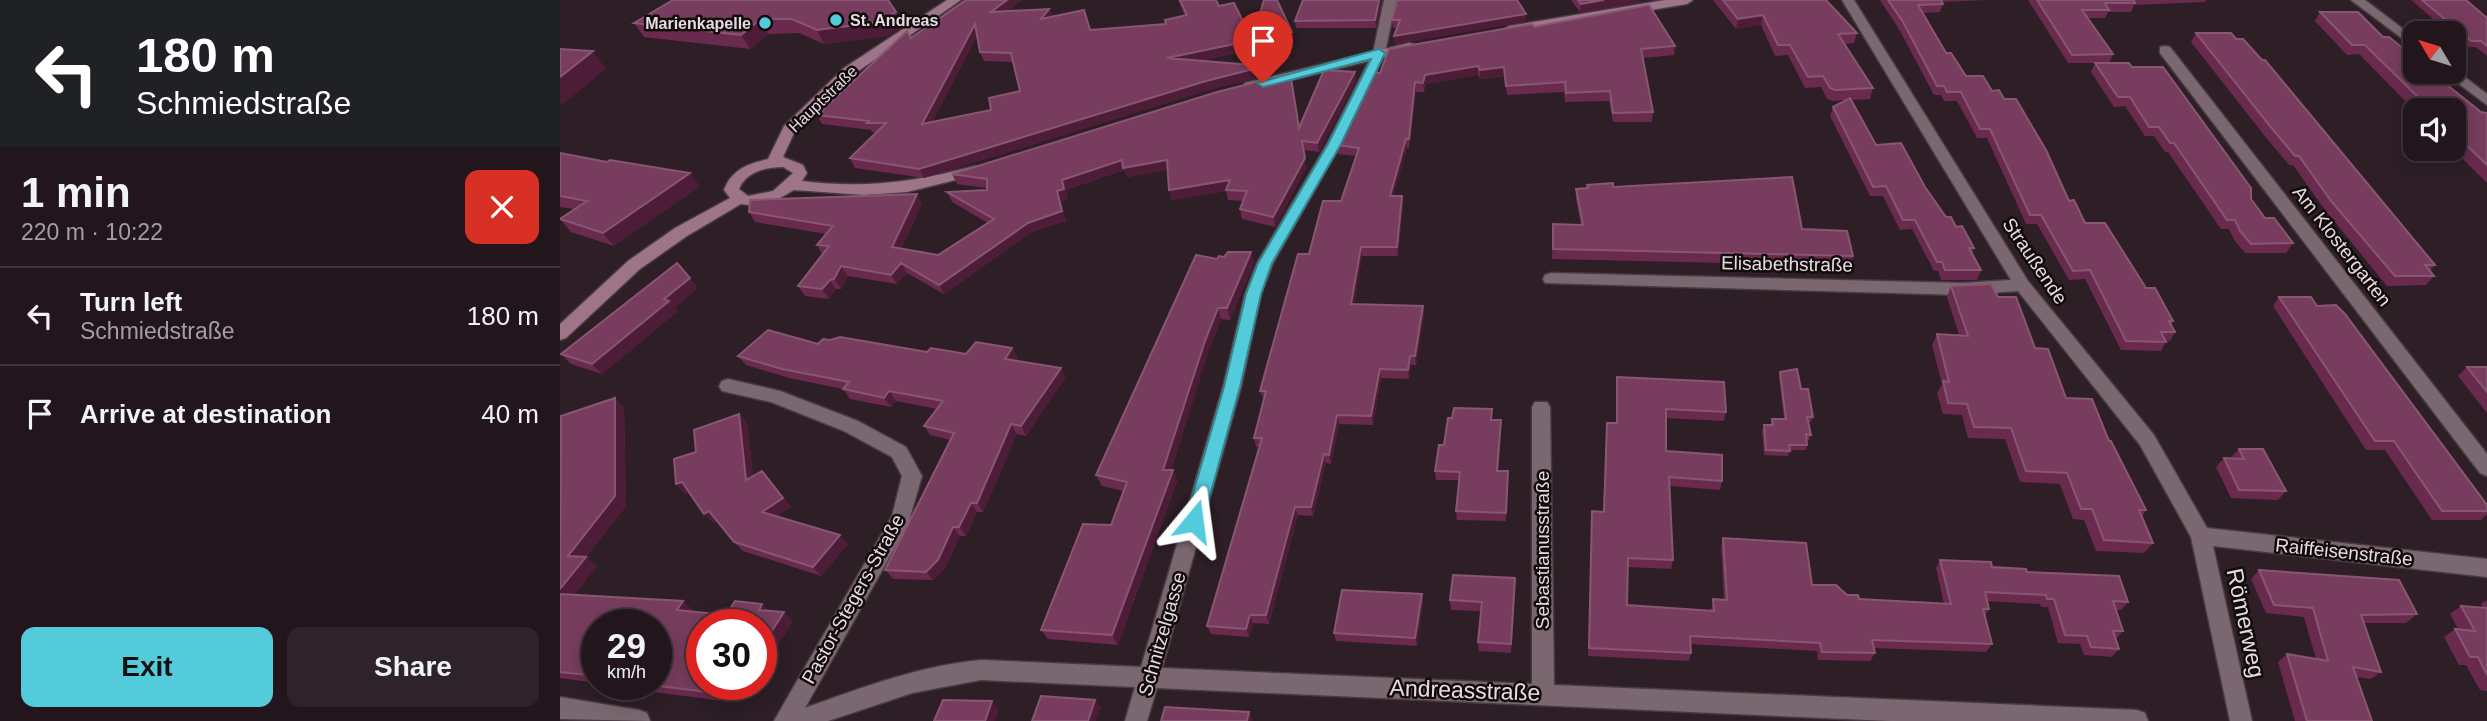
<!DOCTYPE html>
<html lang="en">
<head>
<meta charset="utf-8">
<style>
	:root { --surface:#22161c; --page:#2e2329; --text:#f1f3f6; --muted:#a29fa3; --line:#3f353b; --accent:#53cbdb }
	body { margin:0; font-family:Helvetica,sans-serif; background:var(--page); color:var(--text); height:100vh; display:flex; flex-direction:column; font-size:26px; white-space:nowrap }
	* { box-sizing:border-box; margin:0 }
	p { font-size:23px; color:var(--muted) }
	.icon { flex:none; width:38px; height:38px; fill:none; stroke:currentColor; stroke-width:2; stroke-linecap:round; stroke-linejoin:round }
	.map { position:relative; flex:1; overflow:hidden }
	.sheet { display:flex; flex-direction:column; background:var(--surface); width:560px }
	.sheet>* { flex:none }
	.hud { background:#202124; color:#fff; overflow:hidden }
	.needle { width:46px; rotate:308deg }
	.buttons { position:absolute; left:1843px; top:21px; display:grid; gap:14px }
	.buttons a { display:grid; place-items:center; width:63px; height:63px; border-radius:14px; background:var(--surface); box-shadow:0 4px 18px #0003,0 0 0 2px var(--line); font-size:35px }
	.speed { position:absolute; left:21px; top:609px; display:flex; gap:14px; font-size:35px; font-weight:700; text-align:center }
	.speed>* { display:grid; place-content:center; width:91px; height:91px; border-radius:50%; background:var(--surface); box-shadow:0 4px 18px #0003,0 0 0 2px var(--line); line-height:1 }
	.speed small { font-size:18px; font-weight:400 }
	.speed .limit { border:10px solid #d22; background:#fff; color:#111 }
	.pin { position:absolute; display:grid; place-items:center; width:60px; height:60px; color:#fff; margin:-72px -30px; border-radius:50% 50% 50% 0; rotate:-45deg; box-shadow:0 0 7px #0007 }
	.pin .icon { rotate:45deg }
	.me { position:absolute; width:77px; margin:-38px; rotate:16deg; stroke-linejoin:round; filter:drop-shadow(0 0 5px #0008) }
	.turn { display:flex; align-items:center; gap:24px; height:147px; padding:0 21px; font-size:32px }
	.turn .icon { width:91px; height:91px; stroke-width:2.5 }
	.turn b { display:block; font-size:49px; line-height:60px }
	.round { display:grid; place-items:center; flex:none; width:74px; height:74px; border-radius:14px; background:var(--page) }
	.head { display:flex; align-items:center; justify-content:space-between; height:119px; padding:0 21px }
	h1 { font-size:42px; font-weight:700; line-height:52px }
	.cta { display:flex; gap:14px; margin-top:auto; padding:14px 21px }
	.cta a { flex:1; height:80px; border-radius:14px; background:var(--accent); color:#111; font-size:28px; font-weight:700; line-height:80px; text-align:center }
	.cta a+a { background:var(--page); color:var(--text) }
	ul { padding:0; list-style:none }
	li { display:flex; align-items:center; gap:21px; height:98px; padding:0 21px; border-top:2px solid var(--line) }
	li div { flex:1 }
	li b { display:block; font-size:26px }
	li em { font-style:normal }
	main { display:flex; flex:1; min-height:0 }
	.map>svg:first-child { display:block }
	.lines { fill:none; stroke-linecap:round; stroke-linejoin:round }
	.street-casing { stroke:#483b41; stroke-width:3 }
	.secondary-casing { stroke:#483b41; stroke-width:3 }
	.street { fill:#7b6770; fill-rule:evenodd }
	.secondary { fill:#9d7488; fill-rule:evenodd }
	.wall { fill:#6a2a4e; fill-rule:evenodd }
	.shaded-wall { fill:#4d1d37 }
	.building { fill:#783d5e; stroke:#895672; stroke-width:2; fill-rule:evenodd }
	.route { fill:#53cbdb; stroke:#36848e; stroke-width:2 }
	.poi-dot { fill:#53cbdb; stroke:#120b0e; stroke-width:2.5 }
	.labels { text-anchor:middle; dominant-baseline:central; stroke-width:5; stroke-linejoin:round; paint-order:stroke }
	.far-poi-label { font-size:16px; font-weight:bold; fill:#e7dbe0; stroke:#120b0e; text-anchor:start }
	.far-street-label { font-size:16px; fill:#e7dbe0; stroke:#120b0e }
	.street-label { font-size:19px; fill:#e7dbe0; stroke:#120b0e }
	.near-street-label { font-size:23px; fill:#e7dbe0; stroke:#120b0e }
</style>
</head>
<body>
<main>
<section class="sheet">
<div class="hud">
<div class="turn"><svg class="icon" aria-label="left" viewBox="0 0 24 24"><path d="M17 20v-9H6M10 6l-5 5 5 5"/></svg><div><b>180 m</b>Schmiedstraße</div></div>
</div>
<div class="head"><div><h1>1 min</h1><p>220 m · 10:22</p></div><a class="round" style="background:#d93025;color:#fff"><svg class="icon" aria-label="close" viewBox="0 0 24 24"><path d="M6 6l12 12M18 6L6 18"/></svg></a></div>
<ul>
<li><svg class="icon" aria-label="left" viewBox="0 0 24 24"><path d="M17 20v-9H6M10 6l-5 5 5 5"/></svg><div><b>Turn left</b><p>Schmiedstraße</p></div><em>180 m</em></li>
<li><svg class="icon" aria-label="arrive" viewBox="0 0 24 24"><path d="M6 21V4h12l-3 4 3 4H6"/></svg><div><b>Arrive at destination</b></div><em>40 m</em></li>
</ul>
<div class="cta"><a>Exit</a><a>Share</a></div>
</section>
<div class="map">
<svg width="1927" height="721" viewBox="0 0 1927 721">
	<rect width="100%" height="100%" fill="#2e1e26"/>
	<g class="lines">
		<g class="street-casing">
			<path id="street" d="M824 0H836L825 53 781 144 713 263 701 294 681 387 602 668 972 684V407L975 402H987L990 407 994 685 1577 710 1585 713 1588 721H1330L597 688 587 721H565L575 687 421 680 352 693 268 721H214L332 516 342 476 332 457 284 431 211 402 162 391 159 386 162 381 168 379 220 391 298 421 346 447 362 476 348 524 245 708C303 687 359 666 421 660L581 667 663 387 685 294 697 263 767 144 813 53Z
				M1282 0H1294L1468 281 1594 435 1647 528 1927 559V577L1653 546 1692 721H1670L1631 537 1580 445 1458 291 1403 295 985 283 983 279 985 275 991 273 1403 283 1451 280Z
				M1791 0H1805L1855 38V48Z
				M1605 46 1610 47 1927 454V476L1920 473 1600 53V47Z
				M1894 69 1927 94V105L1883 72H1894Z
				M0 697 79 710 87 713 90 721 0 719Z"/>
		</g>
		<g class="secondary-casing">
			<path id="secondary" d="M387 0H401L294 74 235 131 223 157 243 165 247 173 242 181C305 189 354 182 415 166L420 168 422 171 420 174 347 192 304 195 234 190 213 202 196 206 181 204 127 236 80 269 6 338 0 340V324L68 261 115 228 170 198 164 190C172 169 188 164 208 159L224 126 284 68ZM223 167 233 173 213 191 188 196 179 189C186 172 206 167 223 167Z
				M1105 0H1133L1127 4 949 34 943 30 949 26Z
				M849 43 854 44V50L690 90 683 86 685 83Z"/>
		</g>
		<use href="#street" class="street"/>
		<use href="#secondary" class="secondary"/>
	</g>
	<path class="wall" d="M406 0H462L447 11 489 9 492 17 530 30 606 24 625 16 618 0H656L659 6 692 40 734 41 639 61 707 75 648 90 364 178 295 168 290 158 317 132H312L311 130 262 124 257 115 351 38ZM417 36 420 52 424 61 453 62 460 91 431 110 372 122Z
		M743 0H822L816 28H736L735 21Z
		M1011 0H1081L1080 2 1020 12Z
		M1153 0H1266L1297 33 1294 43 1285 44 1313 88 1310 99 1292 100 1316 145 1365 187 1386 217 1396 227 1414 248 1412 254 1421 270 1417 280H1381L1378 271H1374L1352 229 1340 230 1323 196H1310L1270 116 1273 107 1285 100 1273 101 1267 99 1261 87 1245 88 1228 55 1215 56 1201 25 1176 29Z
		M1320 0H1427L1382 2 1383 4 1380 12 1362 13 1386 53 1406 76 1432 91 1525 223 1586 288 1613 321 1611 325 1615 332 1610 341H1606L1601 351 1561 350 1525 279 1509 280 1477 224H1466L1427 138H1417L1397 101H1384L1381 95H1374L1340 31Z
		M1468 0H1646L1645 2 1574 5 1571 12H1548L1545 18H1528L1553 54 1549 63 1572 67 1691 199 1705 218 1733 243 1726 253H1685L1674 240 1669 229H1661L1608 152H1605L1594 136H1585L1565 106 1554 107 1531 72 1535 63H1508Z
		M1851 0H1906L1927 18V56L1916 47H1906L1894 36V33H1890Z
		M336 12 342 26 327 36 264 44 239 33 209 34 190 49 84 37 74 23Z
		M1760 12 1823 37 1921 112 1927 113V183L1893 149 1894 110 1855 111 1799 54 1787 55 1755 21Z
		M966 14V21L835 44 834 36 837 28H833L832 20Z
		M974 27 1115 46 1114 55 1083 58 1093 112 1092 122H1053L1049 101 1005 102 1004 92 947 95 944 76 920 79 918 75 866 84 864 92H856L849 148H847L833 196H842L843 206 838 256H802L794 304 863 306 864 315 856 365H851L849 379 821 378 813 425 779 424 771 464 766 463 753 516 738 515 709 624 693 623 689 637 651 634 647 626 700 447H696L694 438 704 400 700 391 749 254 781 201 796 156 778 154 777 145 820 73Z
		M1636 33 1875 265 1870 271 1874 276 1866 285 1827 286 1765 210 1733 165H1729L1704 135 1631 42Z
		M795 72 796 81 759 152 743 150 746 168 715 227 682 219 680 209 683 201 668 200 666 191 612 200 609 190 607 170 567 177 564 170 506 190 508 199 501 201 506 221 472 232 384 294 347 273 337 284 288 276 281 289H276L269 299 245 296 238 286 262 254 257 245 266 234 195 222 189 212 362 204 341 249 378 255 428 223 392 202 387 192 427 190V188L397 184 392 174 739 128Z
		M0 153 140 186 54 246 11 232 0 219 14 209 0 207Z
		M1027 185 1053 187 1242 229 1293 256 1290 266 992 259 993 224 1021 225 1016 199V189L1027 188Z
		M657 259 694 263 670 320 661 319 648 353 611 470H613L617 481 558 645 488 639 481 630 551 525 563 491 542 486 536 475Z
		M1391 286 1438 297 1475 348 1506 398 1549 441 1586 510 1582 517 1593 543 1584 553 1536 551 1524 520 1513 519 1500 484 1460 482 1445 439 1408 438 1402 415 1383 414 1377 393 1382 384 1372 345 1377 334 1399 335 1387 297Z
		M138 288 115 307 118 311 42 374 11 364 1 354Z
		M1719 297 1757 306 1927 505V514L1921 520H1872L1825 450H1806L1713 306Z
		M258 344 367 352 406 354 452 348 458 358 455 361 501 368 505 378 466 436 457 434 423 512H417L406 536H400L385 568 373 580 333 579 325 570 391 440 370 435 364 426 377 409 336 401 331 407 290 399 283 389 229 378 186 365 178 356Z
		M1907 367H1927V413L1898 376Z
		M1220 372 1241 389 1253 417 1251 422H1248L1251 435 1249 440H1246L1247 445 1246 450H1230L1228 456 1204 455 1202 431 1204 425H1210L1212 419H1224L1219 377Z
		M1057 377 1166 412 1164 421 1106 418V451L1162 481 1160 490 1110 486 1113 560 1111 569 1068 567 1067 605 1151 611 1153 599 1164 600 1161 547 1163 538 1252 585 1299 599 1384 604 1376 568 1380 560 1467 572 1568 602 1561 610H1556L1563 631 1556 639 1559 649 1552 657 1524 655 1520 644 1498 643 1488 607H1481L1480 604 1427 601 1429 609 1425 616 1432 644 1426 652 1314 648 1315 653 1310 661 1258 660 1257 651 1130 644 1131 653 1129 661 1028 656 1032 511 1043 512 1047 423H1056Z
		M55 398 64 408 66 506 26 557 37 566 14 595 133 610 132 612 166 615 210 611 233 621 216 648 201 647V625L142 684H175L164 701 93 692 82 684H96V625H37V683L0 678V432Z
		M179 414 187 423 193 476 210 480 231 507 217 516 288 544 261 576 183 551 174 542 157 521 153 523 129 492 125 494 116 484 136 452Z
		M933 420 941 429 938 471H948L946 521 897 520 896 511 900 480H876L875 471 884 445Z
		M1679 449 1726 491 1718 500 1671 498 1656 467 1664 458 1672 459 1671 457Z
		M1699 570 1857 614 1846 623H1804L1821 672 1811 679 1797 677 1812 721H1735L1718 662 1727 654 1756 659 1744 617 1706 613 1691 579Z
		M955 587 951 653 919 651 918 642 921 611 891 610 890 600Z
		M862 594 863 602 857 646 776 641 774 633Z
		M1927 600V691L1920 690 1906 665H1899L1884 637 1895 629H1898L1890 614 1901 606 1923 608 1921 604Z"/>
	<path class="shaded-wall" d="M447 0H462L434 21 431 12Z
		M819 0H822L816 28 815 20Z
		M1044 0H1081L1080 2 1020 12 1021 4Z
		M489 9 492 18 481 19Z
		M336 12 342 26 327 36 264 44 257 30Z
		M966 14V21L835 44 834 36Z
		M1203 15 1201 25 1176 29 1178 19Z
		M201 19 209 34 190 49 181 35Z
		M415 24 419 33 366 133 362 124Z
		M732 32 734 41 609 67 607 58Z
		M33 51 46 69 2 105 0 102V77Z
		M705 66 707 75 648 90 364 178 359 169 646 81Z
		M918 66V75L866 84 864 92 863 83 865 75Z
		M944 67V76L920 79V70Z
		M795 72 796 81 759 152 757 143Z
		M855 82 856 92 849 148V139Z
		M846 139 847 148 831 205 830 196Z
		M745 158 746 168 715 227 713 217Z
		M562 160H607L610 170 567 177 564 170 506 190 508 199 501 201 506 221 472 232 384 294 379 285 497 191 502 180Z
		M130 173 140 186 54 246 43 233Z
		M670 180 666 191 612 200 609 190Z
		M357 194 362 204 337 257 332 247Z
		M842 196 843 206 838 256 837 247Z
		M801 247 802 256 793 313 791 304Z
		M691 252 694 263 670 320 667 308Z
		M341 263 347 273 337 284 331 275Z
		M281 266 288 276 281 289 274 279Z
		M130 278 138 288 115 307 118 311 42 374 32 364 104 299Z
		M270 280 276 289 269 299 262 289Z
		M863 306 864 315 856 365 855 356Z
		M658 308 661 319 648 353 608 481 603 470 645 341Z
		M452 348 458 358 450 369 445 359Z
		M850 356 851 365 849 379 848 370Z
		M501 368 505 378 466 436 461 426Z
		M820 369 821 378 813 425 811 416Z
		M329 391 336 401 331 407 324 398Z
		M55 398 64 408 66 506 26 557 37 566 8 603 0 597V589L8 556Z
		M179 414 187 423 195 489 186 480Z
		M777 415 779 424 771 464 769 455Z
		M941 420V429L937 479V471Z
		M451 424 457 434 423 512 417 503Z
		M764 454 766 463 753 516 751 507Z
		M613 470 617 481 558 645 552 635Z
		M202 471 231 507 210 521 202 512Z
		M122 482 131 491 125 494 116 484Z
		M411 503 417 512 406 536 399 527Z
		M735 507 738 515 709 624 706 615Z
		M149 511 158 520 153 523 144 514Z
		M393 527 400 536 385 568 373 580 366 572Z
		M280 535 288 544 261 576 253 567Z
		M955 578V587L951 653V644Z
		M862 594 863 602 857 646 855 638Z
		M123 601 133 610 127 619 117 610Z
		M202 604 212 613 199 610Z
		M224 612 233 621 216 648 206 640Z
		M690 615 693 623 689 637 686 629Z
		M37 664V682L28 675Z
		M159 684H175L164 701 154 693Z
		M535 700 541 708 536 721H528Z
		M432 701 439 709 435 721H425Z
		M689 712 693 720 692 721H687Z"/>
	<path class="building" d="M113 0H328L336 12 320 22 257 30 232 19H201L181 35 74 23Z
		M406 0H447L431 12 489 9 481 19 524 10 530 30 606 24 605 20 627 15 620 0H656L659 6 674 3 692 40 704 0H717L732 32 607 58 705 66 646 81 359 169 290 158 326 123H307L309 121 257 115 347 31 351 38ZM415 24 420 52 451 53 460 91 429 98 431 110 362 124Z
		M743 0H819L815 20 735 21Z
		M837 0H957L966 14 834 36 840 20H832Z
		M1018 0H1044L1021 4Z
		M1163 0H1266L1297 33 1278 34 1313 88 1275 90 1270 88 1263 76 1248 77 1230 45H1218L1203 15 1178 19Z
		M1328 0H1381L1383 4 1358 5 1386 53H1391L1406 76H1423L1432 91 1439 90 1444 99H1456L1486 150 1509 201 1514 200 1525 223H1545L1586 288H1595L1613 321H1609L1615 332H1601L1606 342 1566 341 1530 270 1513 271 1481 215H1470L1430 129H1420L1401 92H1387L1384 86H1377L1343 22Z
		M1477 0H1574L1575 3H1545L1549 10H1522L1553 54 1512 55Z
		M1862 0H1906L1927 18V46L1921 41H1911Z
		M1089 5 1115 46 1081 49 1093 112 1053 113 1050 91 1006 93 1005 82 946 86 944 67 920 70 918 66 865 75 863 83 855 82 849 139H846L830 196H842L837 247H801L791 304 863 306 855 356H850L848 370 820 369 811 416 777 415 769 455 764 454 751 507H735L706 615H690L686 629 647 626 702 438H694L706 391H700L738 254H749L763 201H781L799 148 777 145 813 73H820L829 49 972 24 974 27Z
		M1760 12H1798L1823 37H1829L1855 58V72H1871L1921 112 1927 113V165L1894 133V110H1871L1805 45H1792Z
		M1636 33H1671L1676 39H1683L1702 60H1705L1875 265H1865L1874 276H1835L1771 201 1739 156H1735L1710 126Z
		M0 49 33 51 0 77Z
		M1535 63H1569L1572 67H1603L1691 188V199L1705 218H1714L1733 243 1691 244 1680 231 1675 220H1667L1614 143H1610L1599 127H1589L1570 97H1558Z
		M764 70 795 72 757 143 742 141 745 158 713 217 680 209 687 191 666 190 670 180 609 190 607 160 563 168 562 160 502 180 504 189 497 191 502 211 468 223 379 285 341 263 331 275 281 266 274 279 270 280 262 289 238 286 269 246 257 245 273 226 189 212 190 200 357 194 332 247 378 255 434 219 387 192 427 190V179L392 174 657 92 712 78 713 82 731 78 739 128Z
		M1290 98 1316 145 1341 143 1365 187 1386 217H1391L1396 227 1402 226 1414 248H1409L1421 270H1385L1382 262H1377L1355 220H1343L1326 186 1313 187 1273 107Z
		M0 153 47 162 50 160 130 173 43 233 0 219 27 201 0 196Z
		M1232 177 1242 229 1287 231 1293 256 993 249V224L1023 225 1016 189 1028 188 1027 185 1053 183V187Z
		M668 252H691L667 308H658L645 341 603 470H613L552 635 481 630 523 524 551 525 567 482 536 475 636 255 657 259 659 256 664 257Z
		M117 263 130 278 104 299 109 301 32 364 1 354Z
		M1431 284 1438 297H1456L1475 348 1488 349 1506 398 1532 399 1549 441H1551L1586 510H1579L1593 543 1544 540 1532 509H1521L1507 473 1466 471 1451 428 1414 427 1407 404 1388 403 1383 381 1389 382 1377 334 1408 336 1391 286Z
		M1719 297H1751L1757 306 1776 305 1785 314 1927 505V511H1882L1834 441H1815Z
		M208 330 258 344 263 339 270 340 280 337 367 352 371 348 406 354 416 342 452 348 445 359 501 368 461 426 451 424 417 503H411L399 527H393L378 560 366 572 325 570 394 433 364 426 383 401 329 391 324 398 283 389 289 382 222 369 178 356Z
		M1907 367H1927V392Z
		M1237 369 1241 389H1248L1253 417H1247L1251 435 1246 434 1247 445H1229L1230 451 1206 450 1204 425H1213L1212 419H1226L1220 372Z
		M1057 377 1164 382 1166 412 1106 409V451L1162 455V481L1109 477 1113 560 1068 558 1067 605 1154 611 1153 599 1167 600 1163 538 1246 543 1252 585H1276L1287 595H1298L1299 599 1391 604 1380 560 1431 562 1432 567 1466 569 1467 572 1559 576 1568 602 1553 601 1563 631H1553L1559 649 1531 647 1527 636 1505 635 1494 599H1487L1486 595 1425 592 1429 609H1423L1432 644 1312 640 1315 653 1262 652 1260 643 1130 636 1131 653 1029 648 1032 511 1044 512 1047 423H1057Z
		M55 398V496L8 556 26 557 0 589 1 416Z
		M894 408 932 409 931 420H941L937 471H948L946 513 896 511 900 472 875 471 879 445H884L888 418H892Z
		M179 414 186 480 202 471 223 498 202 512 280 535 253 567 174 542 149 511 144 514 122 482 116 484 114 459 136 452 134 430Z
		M1679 449H1703L1726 491 1679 490 1664 458 1684 459Z
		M1699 570 1839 580 1857 614 1801 615 1821 672 1793 667 1812 721H1747L1727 654 1768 661 1753 608 1714 605Z
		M893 575 955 578 951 644 918 642 922 602 890 600Z
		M782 590 862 594 855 638 774 633Z
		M0 594 123 601 117 610 166 615 175 601 202 604 199 610 224 612 206 640 201 639V625H142V684H159L154 693 84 684H96V663L101 656H96V625H37V664L28 675 0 672Z
		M1901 606 1927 608V675L1918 657H1910L1895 629 1915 631Z
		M481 696 535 700 528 721H472Z
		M383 700 432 701 425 721H374Z
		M605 707 689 712 687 721H601Z"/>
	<path class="route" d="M819 49 825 53 781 144 712 263 701 294 680 387 643 521 640 526 634 528 628 526 625 521 664 387 686 294 698 263 768 144 811 59 703 87 697 83Z"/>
	<g class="poi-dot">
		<circle cx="276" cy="20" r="7"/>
		<circle cx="205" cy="23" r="7"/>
	</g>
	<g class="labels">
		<g class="far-poi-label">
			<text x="290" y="20">St. Andreas</text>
			<text x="191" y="23" text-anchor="end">Marienkapelle</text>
		</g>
		<g class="far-street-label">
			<text transform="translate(263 99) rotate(-44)">Hauptstraße</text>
		</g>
		<g class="street-label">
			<text transform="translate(1782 246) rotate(52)">Am Klostergarten</text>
			<text transform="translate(1475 261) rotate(56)">Straußende</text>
			<text transform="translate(1227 264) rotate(1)">Elisabethstraße</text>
			<text transform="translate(982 550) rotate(-90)">Sebastianusstraße</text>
			<text transform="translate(1784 552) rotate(6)">Raiffeisenstraße</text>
			<text transform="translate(293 599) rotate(-61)">Pastor-Stegers-Straße</text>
			<text transform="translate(602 634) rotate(-74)">Schnitzelgasse</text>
		</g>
		<g class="near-street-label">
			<text transform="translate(1686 623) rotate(78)">Römerweg</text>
			<text transform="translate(905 690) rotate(2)">Andreasstraße</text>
		</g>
	</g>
</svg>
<div class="buttons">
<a><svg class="needle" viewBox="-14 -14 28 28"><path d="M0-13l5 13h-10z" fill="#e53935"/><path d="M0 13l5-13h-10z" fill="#a29fa3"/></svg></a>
<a><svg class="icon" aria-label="sound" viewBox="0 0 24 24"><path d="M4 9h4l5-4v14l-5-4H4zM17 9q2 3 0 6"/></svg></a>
</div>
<div class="speed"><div>29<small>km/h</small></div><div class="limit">30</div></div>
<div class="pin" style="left:703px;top:83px;background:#d93025"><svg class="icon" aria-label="arrive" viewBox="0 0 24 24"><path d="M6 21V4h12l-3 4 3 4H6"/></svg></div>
<svg class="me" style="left:634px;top:521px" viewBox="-20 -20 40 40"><path d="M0-17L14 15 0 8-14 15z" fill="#53cbdb" stroke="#fff" stroke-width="4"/></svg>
</div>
</main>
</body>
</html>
